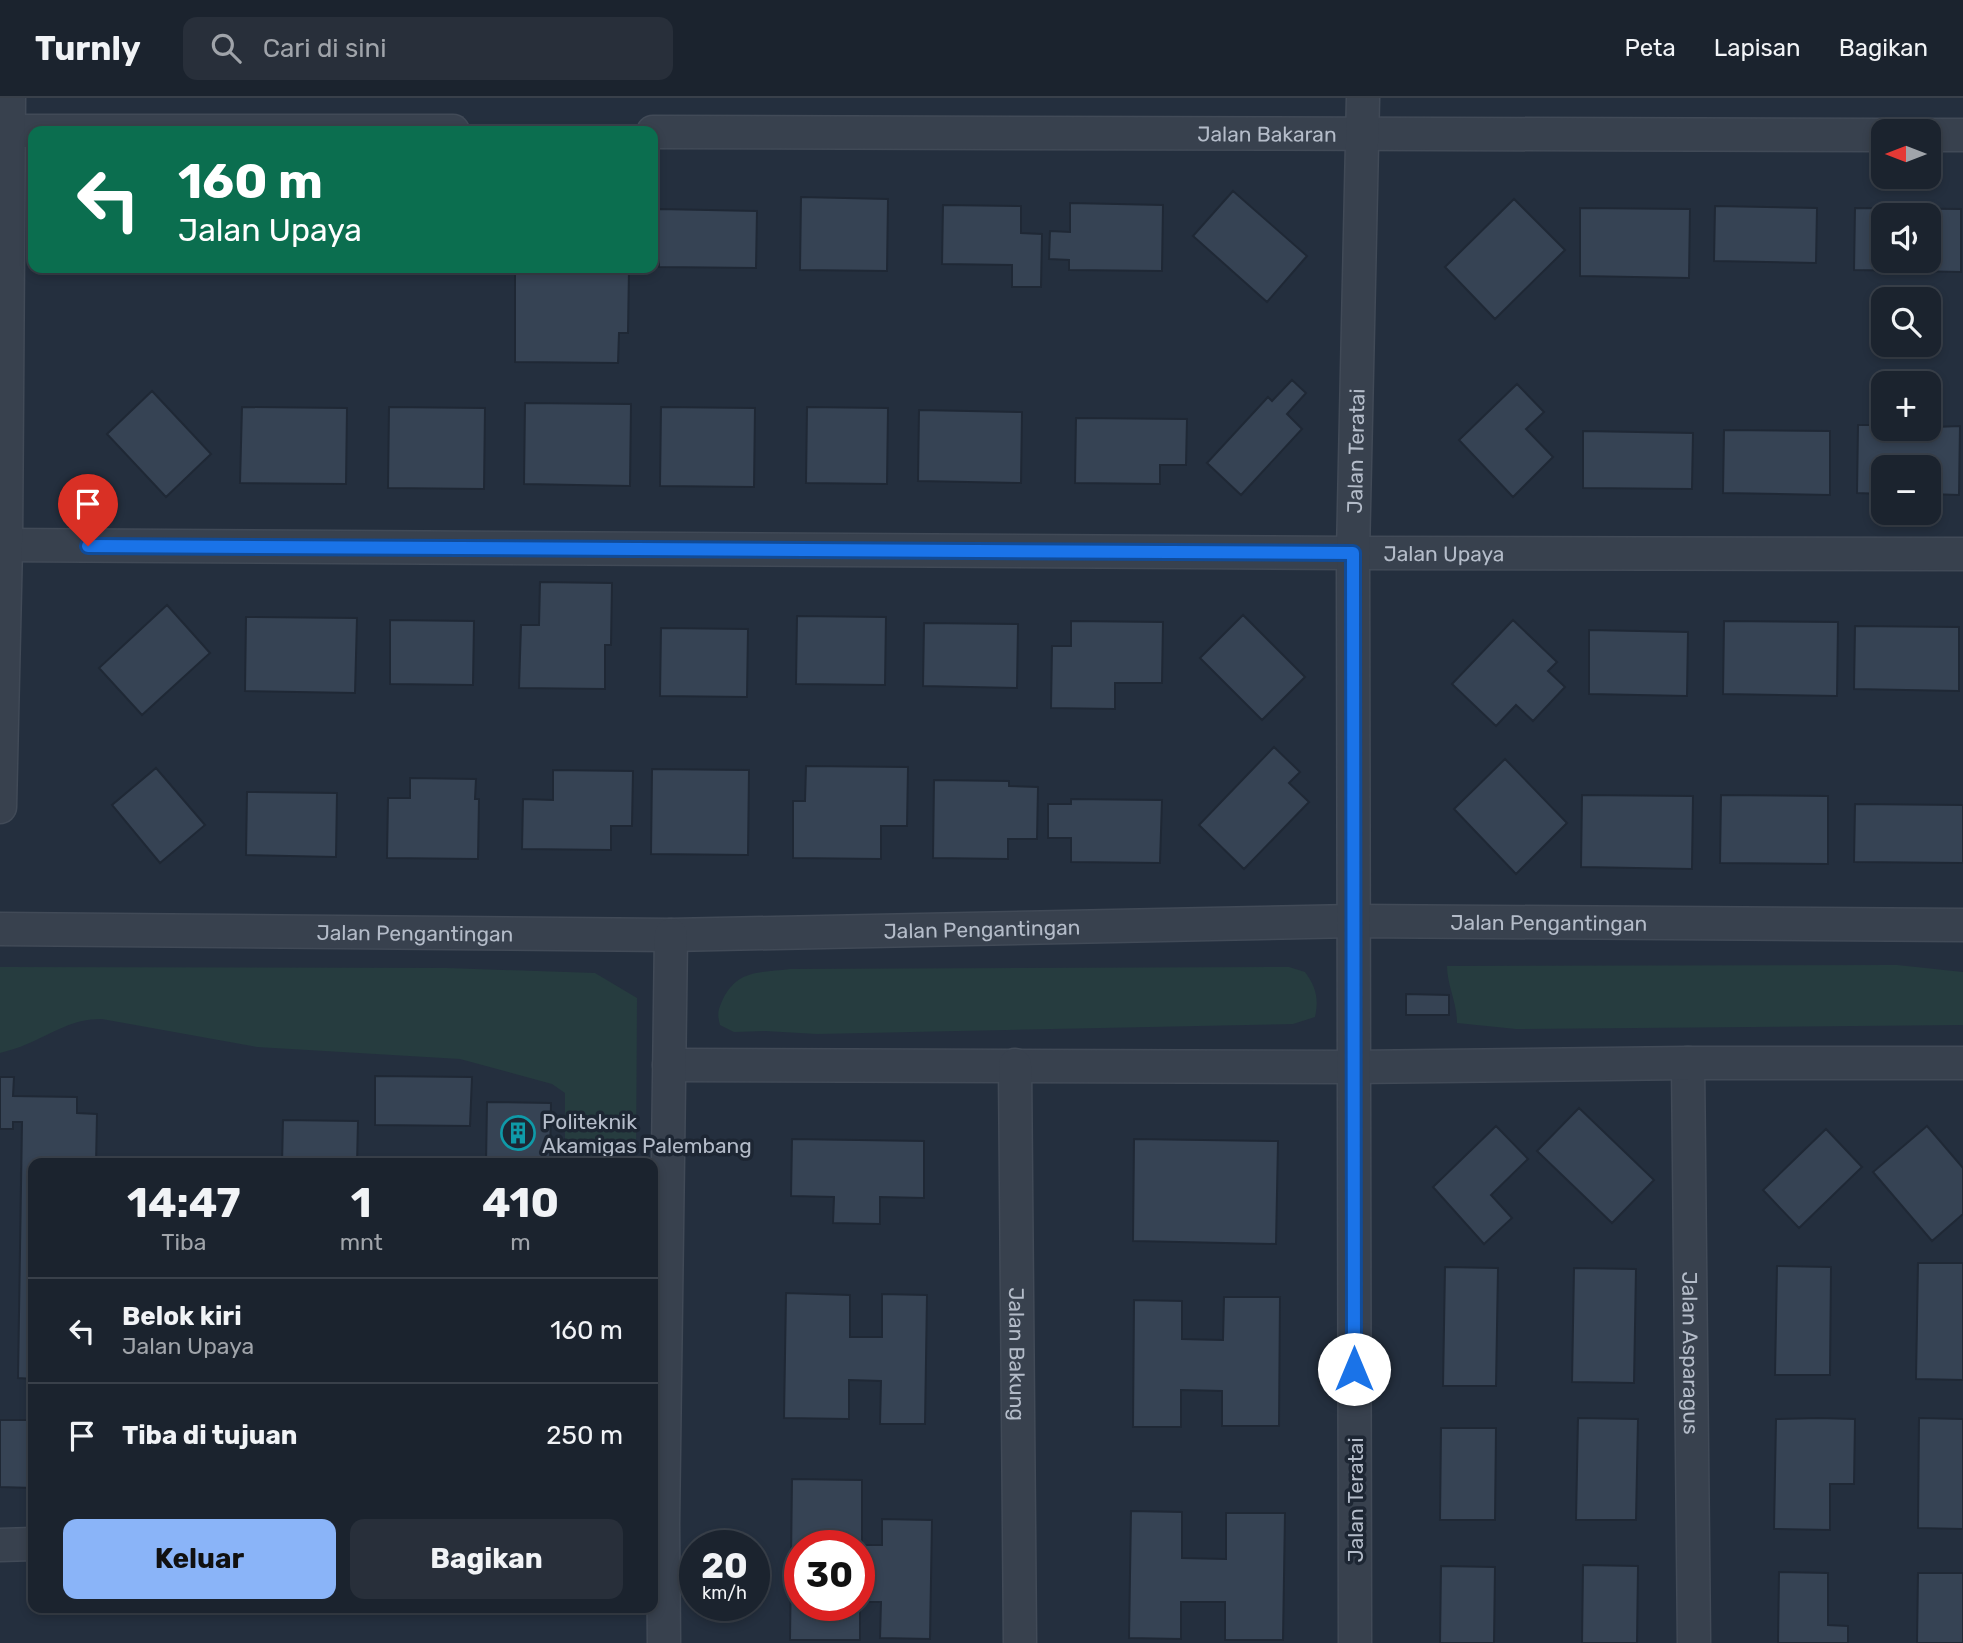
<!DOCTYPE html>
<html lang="id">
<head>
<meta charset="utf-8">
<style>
	:root { --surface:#1b232e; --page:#282f3a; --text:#f1f3f6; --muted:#a0a4aa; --line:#39404a; --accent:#8ab4f8 }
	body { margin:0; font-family:Rubik,sans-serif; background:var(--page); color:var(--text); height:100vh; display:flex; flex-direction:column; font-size:26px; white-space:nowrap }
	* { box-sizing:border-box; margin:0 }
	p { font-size:23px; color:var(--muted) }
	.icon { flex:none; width:38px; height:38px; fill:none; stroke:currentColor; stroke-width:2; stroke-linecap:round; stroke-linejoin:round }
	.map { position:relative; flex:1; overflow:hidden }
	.panel { position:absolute; left:28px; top:1060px; width:630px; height:455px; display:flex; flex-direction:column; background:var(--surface); border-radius:14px; box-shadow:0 4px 10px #0003,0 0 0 2px var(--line) }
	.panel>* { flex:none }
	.hud { position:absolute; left:28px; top:28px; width:630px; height:147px; border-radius:14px; box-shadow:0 4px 10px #0003,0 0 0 2px var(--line); background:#0b6e4f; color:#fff; overflow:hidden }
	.needle { width:46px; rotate:270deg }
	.buttons { position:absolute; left:1871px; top:21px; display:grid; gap:14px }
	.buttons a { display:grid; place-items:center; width:70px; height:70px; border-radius:14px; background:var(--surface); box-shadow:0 4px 10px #0003,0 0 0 2px var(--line); font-size:35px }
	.speed { position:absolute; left:679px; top:1432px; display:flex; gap:14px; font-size:35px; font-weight:700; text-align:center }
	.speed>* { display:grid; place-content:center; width:91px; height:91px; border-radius:50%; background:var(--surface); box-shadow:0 4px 10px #0003,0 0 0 2px var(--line); line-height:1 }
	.speed small { font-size:18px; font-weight:400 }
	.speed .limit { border:10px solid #d22; background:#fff; color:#111 }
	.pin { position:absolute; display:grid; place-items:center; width:60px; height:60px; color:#fff; margin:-72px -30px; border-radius:50% 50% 50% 0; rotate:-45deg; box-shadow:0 0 7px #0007 }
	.pin .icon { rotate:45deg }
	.me { position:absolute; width:77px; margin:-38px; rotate:0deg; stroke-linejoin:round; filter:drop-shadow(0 0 5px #0008) }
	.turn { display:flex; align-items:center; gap:24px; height:147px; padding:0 35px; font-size:32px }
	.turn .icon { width:91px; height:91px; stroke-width:2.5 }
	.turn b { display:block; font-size:49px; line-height:60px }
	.eta { display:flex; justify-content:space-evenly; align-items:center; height:119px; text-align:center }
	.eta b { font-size:42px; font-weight:700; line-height:49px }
	.button { display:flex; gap:14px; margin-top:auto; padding:14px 35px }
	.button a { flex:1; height:80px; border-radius:14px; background:var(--accent); color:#111; font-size:28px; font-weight:700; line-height:80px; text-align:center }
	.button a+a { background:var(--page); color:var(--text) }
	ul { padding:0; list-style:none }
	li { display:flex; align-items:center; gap:21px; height:105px; padding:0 35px; border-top:2px solid var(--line) }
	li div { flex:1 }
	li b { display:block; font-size:26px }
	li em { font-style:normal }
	header { display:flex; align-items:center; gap:42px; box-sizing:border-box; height:98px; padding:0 35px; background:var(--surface); border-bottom:2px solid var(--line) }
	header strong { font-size:33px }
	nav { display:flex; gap:38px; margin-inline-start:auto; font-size:24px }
	.search { width:490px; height:63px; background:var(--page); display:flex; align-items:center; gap:18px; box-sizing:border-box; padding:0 24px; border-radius:14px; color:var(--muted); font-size:26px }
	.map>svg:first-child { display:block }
	.green { fill:#263c3f }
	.building { fill:#364354; stroke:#1f2835; stroke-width:2; fill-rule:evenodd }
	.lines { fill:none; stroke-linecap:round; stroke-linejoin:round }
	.minor-casing { stroke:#414a57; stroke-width:35 }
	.minor { stroke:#38414e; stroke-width:32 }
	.route-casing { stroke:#114b97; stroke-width:18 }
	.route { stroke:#1a73e8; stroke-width:12 }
	.labels { text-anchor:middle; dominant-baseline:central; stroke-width:7; stroke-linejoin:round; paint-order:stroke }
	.street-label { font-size:21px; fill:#b4bcc9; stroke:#1d2633 }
	.poi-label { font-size:21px; fill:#b4bcc9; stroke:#1d2633; text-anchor:start }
</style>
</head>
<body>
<header>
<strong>Turnly</strong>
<div class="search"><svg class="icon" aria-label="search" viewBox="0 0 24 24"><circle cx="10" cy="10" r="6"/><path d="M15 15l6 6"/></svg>Cari di sini</div>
<nav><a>Peta</a><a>Lapisan</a><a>Bagikan</a></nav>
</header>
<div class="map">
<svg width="1963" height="1545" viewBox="0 0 1963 1545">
	<rect width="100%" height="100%" fill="#242f3e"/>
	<path class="green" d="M1897 867 1963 874V927L1516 931 1457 925C1457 904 1447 887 1447 868Z
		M0 869 447 870 595 875 637 900 636 1066H565V995L552 986 460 961 257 949 102 921C71 921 54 935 27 946 19 950 9 952 0 955Z
		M1289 869 1305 874C1316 889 1319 900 1315 919L1293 926 817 936 765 933 734 934 720 927C717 916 718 912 723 901 738 871 760 875 790 871Z"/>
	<path class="building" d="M1233 93 1307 158 1267 204 1193 138Z
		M801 99 888 101 887 173 800 172Z
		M1514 101 1565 152 1495 221 1445 169Z
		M1070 105 1163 107 1162 173 1069 172V162L1049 161 1050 133 1070 134Z
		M943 107 1021 108V135L1042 136 1041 189H1012V167L942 166Z
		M1715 108 1817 110 1816 165 1714 163Z
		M1580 110 1690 111 1689 180 1580 178Z
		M1855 110 1961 111V174L1854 172ZM1883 117H1928V163H1883Z
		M659 111 757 113 756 170 659 169Z
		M245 170H345V172L245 171Z
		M515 170H629L628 235H619L618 265 515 264Z
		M1292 282 1306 295 1287 316 1302 331 1241 397 1207 365 1268 299 1272 303Z
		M1517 286 1544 314 1526 331 1553 359 1513 399 1459 342Z
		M152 293 211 356 166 399 107 336Z
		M525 305 631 306 630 388 524 386Z
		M242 309 347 310 346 386 240 385Z
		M389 309 485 310 484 391 388 390Z
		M661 309 755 310 754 389 660 388Z
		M807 309 888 310 887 386 806 385Z
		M919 312 1022 314 1021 385 918 383Z
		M1076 320 1187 321 1186 367H1160V386L1075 385Z
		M1858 327H1883V331L1960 328 1959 397 1928 396V369H1883V396L1857 395Z
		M1724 332 1830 333V397L1723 395Z
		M1583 333 1693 335 1692 391 1583 390Z
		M540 484 612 485 611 547H605V591L519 590 521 527H539Z
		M167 507 210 555 142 617 99 570Z
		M1243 517 1305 579 1262 622 1200 560Z
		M797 518 886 519 885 587 796 586Z
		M246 519 357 520 355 595 245 593Z
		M390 522 474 523 473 587 390 586Z
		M1513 522 1557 564 1548 573 1565 589 1533 623 1516 607 1496 628 1452 586Z
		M1071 523 1163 524 1162 585H1115V611L1051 610 1052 548H1071Z
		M1724 523 1838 524 1837 598 1723 596Z
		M924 525 1018 526 1017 590 923 588Z
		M1855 528 1959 529V593L1854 591Z
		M661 530 748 531 747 599 660 598Z
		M1589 532 1688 534 1687 598 1589 596Z
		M1274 649 1300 674 1289 685 1309 704 1244 771 1199 727Z
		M1505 661 1567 725 1516 776 1454 711Z
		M806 668 908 669 907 728H881V761L793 760V703H805Z
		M156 670 205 727 160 765 112 707Z
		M652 671 749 672 748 757 651 756Z
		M553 672 633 673 632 728H611V752L522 751 523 701 553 702Z
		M410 680 476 681 475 701H479L478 761 387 760 388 700H410Z
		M934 682 1009 683V688L1038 689 1037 741H1008V761L933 760Z
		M247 694 337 695 336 759 246 757Z
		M1582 697 1693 698 1692 771 1581 769Z
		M1721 697 1828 698V766L1720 765Z
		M1071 701 1162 702 1160 765 1071 764V740H1048V706H1071Z
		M1855 706 1963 707V765L1854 764Z
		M1406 896 1449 897V917H1406Z
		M375 978 472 979 470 1028 375 1027Z
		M0 979H14L13 998 77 999V1015L97 1016 96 1066H33V1281L18 1280 22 1024H13V1031H0Z
		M487 1004 551 1005 550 1066H486Z
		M1579 1010 1654 1082 1612 1125 1537 1053Z
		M283 1022 358 1023 357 1066H282Z
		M1496 1028 1528 1061 1491 1097 1512 1120 1484 1146 1433 1089Z
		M1927 1028 1963 1070V1116L1932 1143 1873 1074Z
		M1826 1031 1862 1069 1799 1130 1763 1092Z
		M792 1041 924 1043V1100L880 1099V1126L833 1125 834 1099 791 1098Z
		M1134 1041 1278 1043 1276 1146 1133 1143Z
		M1918 1165H1963V1282L1916 1281Z
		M1777 1168 1831 1169 1830 1277H1775Z
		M1445 1169 1498 1170 1496 1288H1443Z
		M1574 1170 1636 1171 1634 1285 1572 1284Z
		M786 1195 850 1197V1239H882V1196L927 1197 925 1326H880L881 1283 849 1282V1321L784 1320Z
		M1224 1199H1280L1279 1328H1222V1293L1181 1292V1329H1133L1134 1202 1182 1203V1241L1223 1242Z
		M1578 1320 1638 1321 1636 1422H1576Z
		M1818 1320 1855 1321 1854 1386H1830V1432L1774 1431 1776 1321Z
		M1919 1320 1963 1321V1431L1918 1430Z
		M0 1322H33V1390L0 1389Z
		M1441 1330H1496L1495 1422H1440Z
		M792 1381 862 1382V1447H882V1421L932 1422 930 1541 880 1540 881 1504H860V1542H790ZM800 1447H859V1507H800Z
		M1131 1413 1182 1414V1460L1226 1461V1415H1285L1283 1542H1225V1504H1181V1541L1129 1540Z
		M1583 1467 1638 1468 1637 1545H1582Z
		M1441 1468 1495 1469 1494 1545H1440Z
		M1779 1474 1828 1475V1527L1848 1528V1545H1778Z
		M1918 1475H1963V1545H1917Z"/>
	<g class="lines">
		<g class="minor-casing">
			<g id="minor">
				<path d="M0 33H453"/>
				<path id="s1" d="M653 34 1883 37"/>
				<path d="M1928 37H1963"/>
				<path id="s2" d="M0 447 1353 455 1963 456"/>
				<path d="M0 709 6 447 9 0"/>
				<path id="s3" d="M0 831 671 837 1354 823 1963 827"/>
				<path id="s4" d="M1688 965 1694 1545"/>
				<path d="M669 967 1353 969 1688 965H1963"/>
				<path id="s5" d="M1015 967 1020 1545"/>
				<path d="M0 1447 33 1446"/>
				<path d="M664 1545 663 1426 671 837"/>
				<path id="s6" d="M1355 1545 1353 455 1363 0"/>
			</g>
		</g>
		<use href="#minor" class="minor"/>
	</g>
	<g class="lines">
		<g class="route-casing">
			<path id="route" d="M88 448 1353 455 1354 1271"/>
		</g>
		<use href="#route" class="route"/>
	</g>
	<defs>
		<g id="building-ring" transform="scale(1.75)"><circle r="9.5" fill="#1d2633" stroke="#0f9aa8" stroke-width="1.5"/><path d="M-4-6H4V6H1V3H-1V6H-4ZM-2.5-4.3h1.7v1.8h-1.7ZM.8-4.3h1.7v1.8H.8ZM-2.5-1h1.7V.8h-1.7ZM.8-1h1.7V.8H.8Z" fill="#0f9aa8"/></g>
	</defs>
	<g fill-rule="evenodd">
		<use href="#building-ring" x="518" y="1035"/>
	</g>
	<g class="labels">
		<g class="street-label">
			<text stroke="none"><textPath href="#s1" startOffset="614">Jalan Bakaran</textPath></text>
			<text stroke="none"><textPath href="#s6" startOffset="1192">Jalan Teratai</textPath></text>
			<text stroke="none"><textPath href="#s2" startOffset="1444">Jalan Upaya</textPath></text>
			<text stroke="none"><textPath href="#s3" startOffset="1549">Jalan Pengantingan</textPath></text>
			<text stroke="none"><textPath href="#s3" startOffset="982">Jalan Pengantingan</textPath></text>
			<text stroke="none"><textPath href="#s3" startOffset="415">Jalan Pengantingan</textPath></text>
			<text stroke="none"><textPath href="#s4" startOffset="290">Jalan Asparagus</textPath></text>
			<text stroke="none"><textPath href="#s5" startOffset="289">Jalan Bakung</textPath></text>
			<text transform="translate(1355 1402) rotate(-90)">Jalan Teratai</text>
		</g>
		<g class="poi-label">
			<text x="542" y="1023">Politeknik<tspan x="542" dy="24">Akamigas Palembang</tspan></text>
		</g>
	</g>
</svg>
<div class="buttons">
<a><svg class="needle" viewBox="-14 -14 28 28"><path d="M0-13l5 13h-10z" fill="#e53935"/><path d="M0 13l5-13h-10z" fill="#a0a4aa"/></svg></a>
<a><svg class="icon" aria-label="sound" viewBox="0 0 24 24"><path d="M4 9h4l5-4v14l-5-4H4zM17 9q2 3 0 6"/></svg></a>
<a><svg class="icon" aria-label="search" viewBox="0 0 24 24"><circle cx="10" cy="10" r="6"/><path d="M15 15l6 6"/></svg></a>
<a>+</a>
<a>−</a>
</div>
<div class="speed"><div>20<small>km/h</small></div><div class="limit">30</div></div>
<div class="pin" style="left:88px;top:448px;background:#d93025"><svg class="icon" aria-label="arrive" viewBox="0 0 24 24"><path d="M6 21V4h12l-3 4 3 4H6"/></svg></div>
<svg class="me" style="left:1354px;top:1271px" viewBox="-20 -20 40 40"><circle r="19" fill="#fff"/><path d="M0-13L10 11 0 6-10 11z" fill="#1a73e8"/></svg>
<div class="hud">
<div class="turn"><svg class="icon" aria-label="left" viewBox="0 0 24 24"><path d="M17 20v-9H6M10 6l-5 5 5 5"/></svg><div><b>160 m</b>Jalan Upaya</div></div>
</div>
<section class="panel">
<div class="eta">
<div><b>14:47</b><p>Tiba</p></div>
<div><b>1</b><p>mnt</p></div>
<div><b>410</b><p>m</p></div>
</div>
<ul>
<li><svg class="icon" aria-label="left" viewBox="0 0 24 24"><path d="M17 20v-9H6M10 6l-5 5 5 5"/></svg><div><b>Belok kiri</b><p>Jalan Upaya</p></div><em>160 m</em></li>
<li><svg class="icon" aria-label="arrive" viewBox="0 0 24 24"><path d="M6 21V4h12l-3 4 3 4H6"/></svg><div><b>Tiba di tujuan</b></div><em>250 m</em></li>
</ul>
<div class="button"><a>Keluar</a><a>Bagikan</a></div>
</section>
</div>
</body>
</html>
